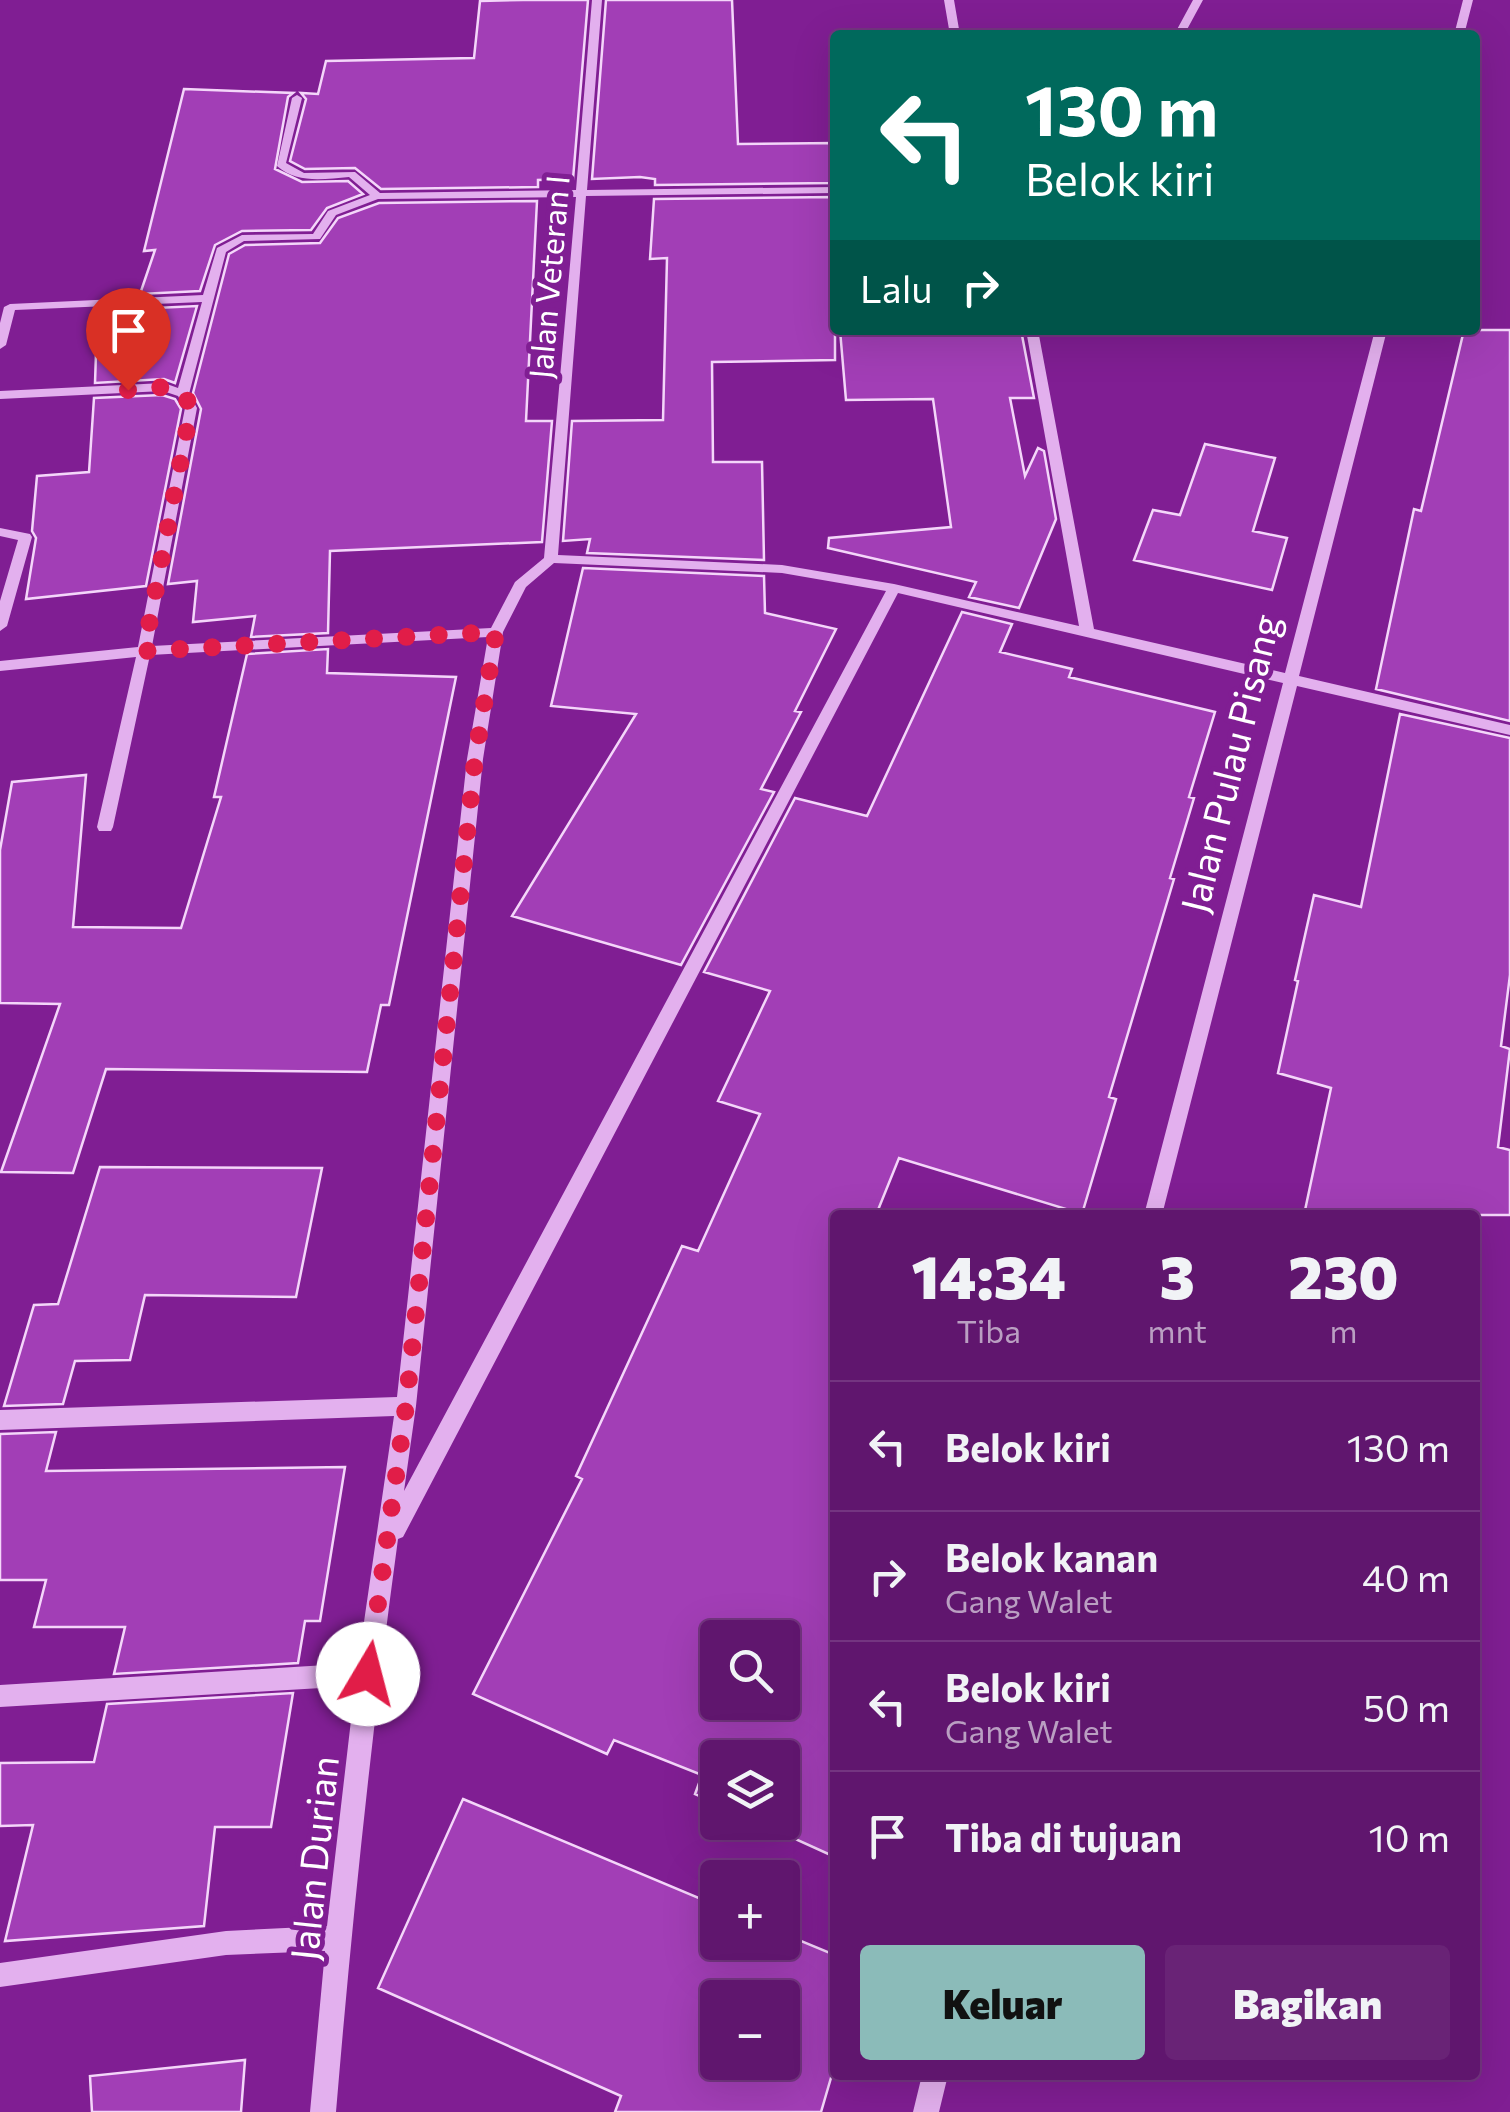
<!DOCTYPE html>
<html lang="id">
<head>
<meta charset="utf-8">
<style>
	:root { --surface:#60166e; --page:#692376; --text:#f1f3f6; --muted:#ba9fc2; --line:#743581; --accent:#8bbbb9 }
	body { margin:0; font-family:Commissioner,sans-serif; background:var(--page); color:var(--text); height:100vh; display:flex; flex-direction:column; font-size:38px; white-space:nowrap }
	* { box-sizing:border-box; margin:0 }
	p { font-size:32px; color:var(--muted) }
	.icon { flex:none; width:55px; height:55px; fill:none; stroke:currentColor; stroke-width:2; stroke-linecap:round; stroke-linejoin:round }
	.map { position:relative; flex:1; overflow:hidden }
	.side { position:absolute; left:830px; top:1210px; width:650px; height:870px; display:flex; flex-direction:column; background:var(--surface); border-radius:10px; box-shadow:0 10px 40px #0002,0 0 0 2px var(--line) }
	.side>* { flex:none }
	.top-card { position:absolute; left:830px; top:30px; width:650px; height:305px; border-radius:10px; box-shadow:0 10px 40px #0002,0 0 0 2px var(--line); background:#00695c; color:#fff; overflow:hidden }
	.controls { position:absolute; left:700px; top:1620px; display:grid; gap:20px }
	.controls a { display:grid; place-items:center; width:100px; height:100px; border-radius:10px; background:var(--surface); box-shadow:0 10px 40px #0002,0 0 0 2px var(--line); font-size:50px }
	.pin { position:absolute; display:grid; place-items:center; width:85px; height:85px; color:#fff; margin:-102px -42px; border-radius:50% 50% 50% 0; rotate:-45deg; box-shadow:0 0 10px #0007 }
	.pin .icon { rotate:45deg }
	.me { position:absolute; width:110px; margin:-55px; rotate:8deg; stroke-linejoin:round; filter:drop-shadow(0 0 8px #0008) }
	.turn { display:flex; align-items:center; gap:35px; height:210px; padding:0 30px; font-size:45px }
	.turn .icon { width:130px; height:130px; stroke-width:2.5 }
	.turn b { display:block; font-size:70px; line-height:85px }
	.then { display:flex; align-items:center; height:95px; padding:0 30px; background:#0003; gap:20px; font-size:38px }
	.eta { display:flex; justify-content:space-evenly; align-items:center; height:170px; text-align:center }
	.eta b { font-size:60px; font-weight:800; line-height:70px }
	.action { display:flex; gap:20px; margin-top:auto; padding:20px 30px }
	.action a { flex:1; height:115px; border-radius:10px; background:var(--accent); color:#111; font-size:40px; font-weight:800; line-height:115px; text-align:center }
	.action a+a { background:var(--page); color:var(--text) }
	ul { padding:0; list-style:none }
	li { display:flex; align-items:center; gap:30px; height:130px; padding:0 30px; border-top:2px solid var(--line) }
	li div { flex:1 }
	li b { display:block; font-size:38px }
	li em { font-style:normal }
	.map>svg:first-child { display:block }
	.building { fill:#a23eb6; stroke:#f4d6fa; stroke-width:2.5; fill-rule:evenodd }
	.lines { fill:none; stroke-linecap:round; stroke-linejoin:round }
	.minor { fill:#e3b0ee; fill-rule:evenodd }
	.route { stroke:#e11d48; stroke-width:18; stroke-dasharray:0 32.4 }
	.labels { text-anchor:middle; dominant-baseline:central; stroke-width:10; stroke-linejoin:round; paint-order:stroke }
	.far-street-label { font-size:32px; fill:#fff; stroke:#801e93 }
	.street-label { font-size:38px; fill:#fff; stroke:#801e93 }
</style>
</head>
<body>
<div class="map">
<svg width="1510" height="2112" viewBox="0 0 1510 2112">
	<rect width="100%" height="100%" fill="#801e93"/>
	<path class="building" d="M523 0H588L573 179 538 180V187L381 189 355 168 305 169 290 161 306 99 301 93 318 94 326 61 474 58 480 1Z
		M606 0H732L738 144 835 143V183L655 185V179L640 177 592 179Z
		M184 89 293 93 288 97 275 169 302 182 348 181 363 194 327 208 311 230 242 231 215 245 200 291 140 294 155 250 144 251Z
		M835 197V360L712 362 713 462H762L764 560 587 553 590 539 563 541 572 421 663 420 667 258 650 259 654 199Z
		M537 201 526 421H552L542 542 330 551 328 633 251 637 255 616 193 622 197 581 168 584 201 409 193 393 229 254 245 245 320 243 338 218 379 203Z
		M197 306 175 383 164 379 95 383 96 354 120 353 135 309Z
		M840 330H1021L1034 398H1010L1025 476 1038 448 1044 451 1056 519 1019 608 969 597 976 582 828 548 829 538 951 527 933 399 846 400Z
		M1464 330H1510V721L1376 689 1414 509 1421 511Z
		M162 395 175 399 181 409 146 586 26 599 36 538 32 531 37 476 89 472 94 398Z
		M1205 444 1275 458 1253 531 1287 538 1272 590 1134 560 1153 510 1180 515Z
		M583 568 764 576 765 613 836 629 795 711 801 712 761 789 774 792 681 965 512 916 636 714 551 706Z
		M962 612 1012 624 1000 652 1072 669 1069 677 1215 712 1189 797 1194 798 1170 878 1174 879 1109 1097 1116 1099 1082 1214 899 1158 876 1215H835V1857L758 1822H782V1758H718V1804L695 1794 702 1775 614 1740 607 1754 473 1694 582 1479 576 1476 682 1246 698 1251 760 1114 718 1101 770 991 704 972 795 798 867 816ZM718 1638H782V1702H718Z
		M328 649 327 673 456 677 389 1005H381L367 1072 106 1069 73 1173 1 1172 60 1004 0 1003V850L12 782 86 775 73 927 181 928 221 797H214L247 654Z
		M1400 714 1510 738V975L1501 1046 1510 1049 1498 1147 1510 1150V1215H1304L1331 1088 1278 1073 1298 981 1295 980 1314 895 1361 907Z
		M100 1167 322 1168 296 1297 145 1295 130 1360 75 1361 63 1404 4 1406 34 1305 58 1304Z
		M56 1432 46 1471 345 1467 320 1621H305L298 1663 114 1674 125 1627H34L46 1580H0V1434Z
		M293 1693 271 1827H215L204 1926 5 1941 33 1825 0 1826V1763L94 1762 107 1704Z
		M463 1799 718 1906V1942H782V1933L835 1955V2064L821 2112H615L621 2096 378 1988ZM718 1998H782V2062H718Z
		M245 2060 241 2112H92L90 2076Z"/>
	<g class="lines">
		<path class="minor" d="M592 0H602L587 190 835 187V193L586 196 558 555 782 565 894 584 1079 626 1026 330H1038L1094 629 1285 673 1375 330H1387L1299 676 1510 725V735L1297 686 1162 1215H1144L1283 683 898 593 403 1537 398 1539C372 1730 352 1920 336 2112H310L325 1951 226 1955 0 1987V1963L226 1931 327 1926 355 1686 0 1707V1685L358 1663 394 1416 0 1430V1410L397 1397 467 759 488 637 150 655 113 827 111 831H99L97 827 136 657 0 671V661L138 647 185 408 178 396 163 391 0 399V391L164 383 178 388 202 302 15 310 6 345 0 349V323L4 307 10 304 203 295 217 248 242 235 313 234 328 211 370 195 349 177C324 179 297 184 277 166L292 98 297 95 302 98 286 163 304 173 355 172 380 193 576 190ZM576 197 544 558 515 582 491 628 152 646 197 408 189 394 226 252 244 241 320 239 336 215 378 199ZM554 563 782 573 886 591 404 1491 416 1406 483 759 503 632 526 587Z
			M944 0H954L960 35H950Z
			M1193 0H1203L1184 35H1174Z
			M1463 0H1473L1464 35H1454Z
			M0 528 30 534 32 537 7 626 0 631V601L18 540 0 536Z
			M922 2075H948L939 2112H913Z"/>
	</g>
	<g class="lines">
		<path class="route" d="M128 390 164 387 184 394 191 408 144 651 496 632 475 759 406 1406 368 1674"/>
	</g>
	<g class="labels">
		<g class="far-street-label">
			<text transform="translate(548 277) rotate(-85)">Jalan Veteran I</text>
		</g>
		<g class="street-label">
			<text transform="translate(1229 763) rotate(-76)">Jalan Pulau Pisang</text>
			<text transform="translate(313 1858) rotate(-84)">Jalan Durian</text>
		</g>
	</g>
</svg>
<div class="controls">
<a><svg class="icon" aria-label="search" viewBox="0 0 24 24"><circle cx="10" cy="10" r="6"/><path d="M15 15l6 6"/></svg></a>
<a><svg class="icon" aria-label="layers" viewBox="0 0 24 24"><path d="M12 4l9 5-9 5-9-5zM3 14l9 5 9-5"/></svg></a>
<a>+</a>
<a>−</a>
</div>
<div class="pin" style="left:128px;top:390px;background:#d93025"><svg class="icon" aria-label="arrive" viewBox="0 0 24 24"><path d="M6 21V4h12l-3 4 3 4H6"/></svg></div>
<svg class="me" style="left:368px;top:1674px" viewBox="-20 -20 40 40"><circle r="19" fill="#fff"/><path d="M0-13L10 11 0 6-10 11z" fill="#e11d48"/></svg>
<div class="top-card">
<div class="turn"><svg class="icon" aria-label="left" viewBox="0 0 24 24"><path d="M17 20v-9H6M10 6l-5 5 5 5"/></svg><div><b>130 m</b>Belok kiri</div></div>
<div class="then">Lalu<svg class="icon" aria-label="right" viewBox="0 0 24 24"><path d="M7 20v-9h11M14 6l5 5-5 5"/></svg></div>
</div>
<section class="side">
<div class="eta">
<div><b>14:34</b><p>Tiba</p></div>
<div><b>3</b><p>mnt</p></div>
<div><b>230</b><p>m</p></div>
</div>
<ul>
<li><svg class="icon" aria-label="left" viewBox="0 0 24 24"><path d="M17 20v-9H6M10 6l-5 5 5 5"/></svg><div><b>Belok kiri</b></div><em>130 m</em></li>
<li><svg class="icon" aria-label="right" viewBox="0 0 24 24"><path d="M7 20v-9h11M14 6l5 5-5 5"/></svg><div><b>Belok kanan</b><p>Gang Walet</p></div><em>40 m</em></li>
<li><svg class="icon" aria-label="left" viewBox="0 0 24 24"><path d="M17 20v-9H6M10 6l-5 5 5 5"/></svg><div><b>Belok kiri</b><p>Gang Walet</p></div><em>50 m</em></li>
<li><svg class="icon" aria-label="arrive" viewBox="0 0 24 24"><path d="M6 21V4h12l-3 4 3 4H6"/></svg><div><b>Tiba di tujuan</b></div><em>10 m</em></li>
</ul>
<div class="action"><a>Keluar</a><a>Bagikan</a></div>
</section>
</div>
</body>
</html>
